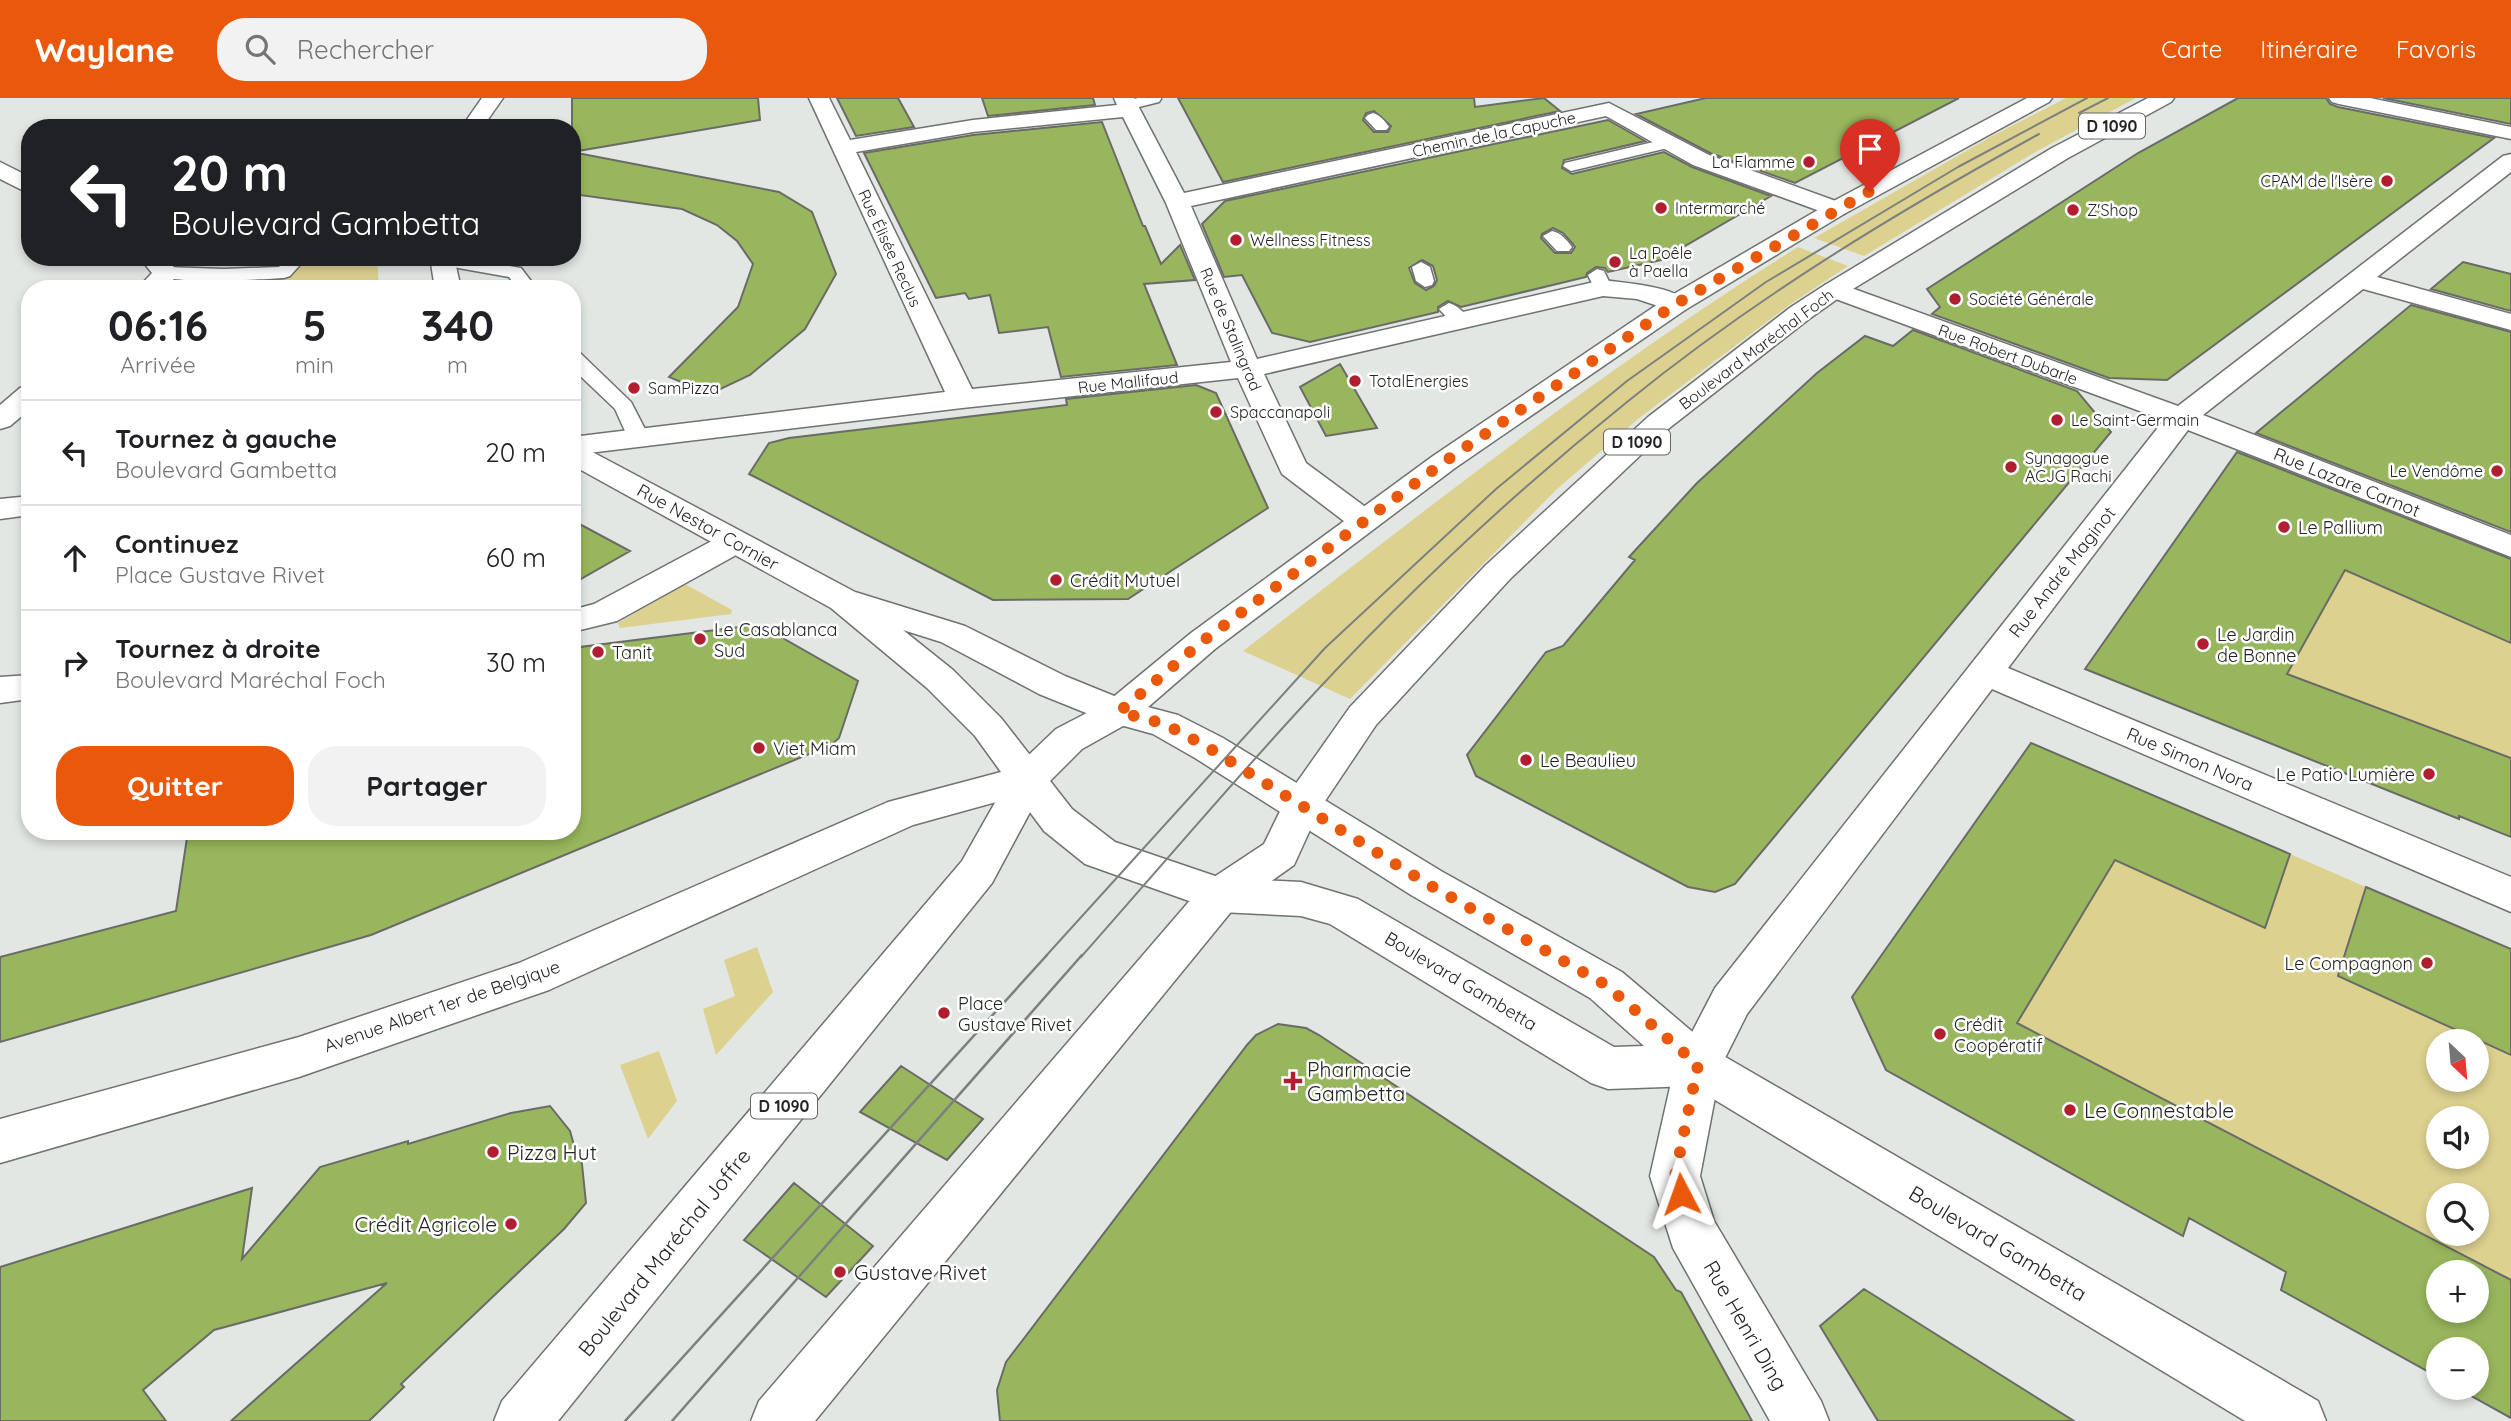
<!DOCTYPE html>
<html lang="fr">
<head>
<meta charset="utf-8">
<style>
	:root { --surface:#fff; --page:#f2f2f2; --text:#202124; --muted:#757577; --line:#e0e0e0; --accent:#ea580c }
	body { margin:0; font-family:Quicksand,sans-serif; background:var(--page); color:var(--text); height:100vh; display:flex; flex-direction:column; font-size:26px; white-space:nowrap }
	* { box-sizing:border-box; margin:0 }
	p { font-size:23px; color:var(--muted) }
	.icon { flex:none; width:38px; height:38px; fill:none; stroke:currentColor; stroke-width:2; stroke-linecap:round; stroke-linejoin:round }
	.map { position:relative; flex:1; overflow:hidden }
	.panel { position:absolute; left:21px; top:182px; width:560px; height:560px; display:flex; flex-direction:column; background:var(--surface); border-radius:28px; box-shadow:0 4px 10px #0003 }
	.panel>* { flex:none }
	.hud { position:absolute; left:21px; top:21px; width:560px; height:147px; border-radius:28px; box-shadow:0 4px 10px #0003; background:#202124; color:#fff; overflow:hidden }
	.needle { width:46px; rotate:154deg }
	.controls { position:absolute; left:2426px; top:931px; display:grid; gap:14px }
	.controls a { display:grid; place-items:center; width:63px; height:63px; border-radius:50%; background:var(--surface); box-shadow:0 4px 10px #0003; font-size:35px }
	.pin { position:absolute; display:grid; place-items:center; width:60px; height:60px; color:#fff; margin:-72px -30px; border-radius:50% 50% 50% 0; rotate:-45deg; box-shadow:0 0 7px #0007 }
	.pin .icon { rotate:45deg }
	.me { position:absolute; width:77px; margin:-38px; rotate:356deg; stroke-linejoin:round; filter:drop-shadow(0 0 5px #0008) }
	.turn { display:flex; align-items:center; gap:24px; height:147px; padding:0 35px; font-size:32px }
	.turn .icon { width:91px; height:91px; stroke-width:2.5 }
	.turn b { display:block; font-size:49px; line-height:60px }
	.eta { display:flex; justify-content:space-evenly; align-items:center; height:119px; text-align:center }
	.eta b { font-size:42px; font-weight:800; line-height:49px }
	.action { display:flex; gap:14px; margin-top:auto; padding:14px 35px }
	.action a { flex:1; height:80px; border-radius:28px; background:var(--accent); color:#fff; font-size:28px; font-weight:800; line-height:80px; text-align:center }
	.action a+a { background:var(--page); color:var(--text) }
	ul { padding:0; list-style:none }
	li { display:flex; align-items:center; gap:21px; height:105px; padding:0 35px; border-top:2px solid var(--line) }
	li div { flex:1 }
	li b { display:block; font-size:26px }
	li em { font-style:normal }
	header { display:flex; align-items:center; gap:42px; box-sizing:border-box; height:98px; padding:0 35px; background:var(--accent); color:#fff }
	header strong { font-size:33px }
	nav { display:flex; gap:38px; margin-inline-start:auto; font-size:24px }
	.search { width:490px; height:63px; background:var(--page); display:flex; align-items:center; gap:18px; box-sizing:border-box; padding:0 24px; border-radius:28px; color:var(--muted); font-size:26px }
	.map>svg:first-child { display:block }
	.green { fill:#ddd190; fill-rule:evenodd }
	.building { fill:#98b65d; stroke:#6a6b67; stroke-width:2; fill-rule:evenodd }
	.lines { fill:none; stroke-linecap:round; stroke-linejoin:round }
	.lane-casing { stroke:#6f7370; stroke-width:3 }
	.street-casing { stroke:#6f7370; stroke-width:3 }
	.secondary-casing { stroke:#6f7370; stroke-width:3 }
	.primary-casing { stroke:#6f7370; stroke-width:3 }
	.lane { fill:#fff; fill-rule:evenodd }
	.street { fill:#fff; fill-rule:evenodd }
	.secondary { fill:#fff; fill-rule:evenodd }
	.primary { fill:#fff; fill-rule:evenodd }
	.tram-far1 { stroke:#7d817e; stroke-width:2 }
	.tram { stroke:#7d817e; stroke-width:2.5 }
	.route { stroke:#ea580c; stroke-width:12; stroke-dasharray:0 21.6 }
	.poi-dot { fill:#b11e31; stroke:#fff; stroke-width:2.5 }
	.labels { text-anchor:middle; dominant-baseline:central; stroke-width:5; stroke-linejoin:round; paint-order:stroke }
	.shield { fill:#fff; stroke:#656666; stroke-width:2 }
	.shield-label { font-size:16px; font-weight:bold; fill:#232524 }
	.far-street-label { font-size:16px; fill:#232524; stroke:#fff }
	.far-poi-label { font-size:16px; fill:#232524; stroke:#fff; text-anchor:start }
	.street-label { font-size:18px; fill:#232524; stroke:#fff }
	.poi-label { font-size:18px; fill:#232524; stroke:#fff; text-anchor:start }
	.near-poi-label { font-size:21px; fill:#232524; stroke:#fff; text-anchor:start }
	.near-street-label { font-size:21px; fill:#232524; stroke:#fff }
</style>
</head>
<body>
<header>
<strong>Waylane</strong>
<div class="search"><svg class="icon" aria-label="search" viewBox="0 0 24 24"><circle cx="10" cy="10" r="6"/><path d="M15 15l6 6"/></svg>Rechercher</div>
<nav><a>Carte</a><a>Itinéraire</a><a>Favoris</a></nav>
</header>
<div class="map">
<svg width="2511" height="1323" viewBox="0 0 2511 1323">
	<rect width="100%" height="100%" fill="#e2e7e3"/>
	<path class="green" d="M2066 0H2136L2037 53 1864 158 1814 140 1994 37Z
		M1798 149 1848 168 1792 205 1638 321 1556 392 1350 601 1243 553C1424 413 1604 270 1798 149Z
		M348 159H377L379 191H200L218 170H247Z
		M2345 472 2511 544V660L2287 576Z
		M685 486 732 512 731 516 620 530 618 525Z
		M2290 756 2366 789 2339 878 2511 957V1182L2017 925 2115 762ZM2438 943H2476V982H2438ZM2438 1020H2476V1059H2438ZM2438 1097H2476V1136H2438Z
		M757 849 773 894 716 957 703 911 735 898 724 862Z
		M659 953 677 1003 648 1041 620 967Z"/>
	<path class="building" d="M572 0H758L760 22 572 54Z
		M837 0H898L914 29 856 38Z
		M982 0H1093L1095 7 988 18Z
		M1178 0H1474L1475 9 1544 0 1560 13 1223 84ZM1374 13 1391 28 1388 34H1374L1363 22 1366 15Z
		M1706 0H1959L1795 85 1710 55 1636 16Z
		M2238 0H2326L2330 6 2338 9 2494 40 2167 282 2109 280 1932 216 1940 209 1927 191 2138 55Z
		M2383 0H2511V26Z
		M1608 22 1645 43 1564 62 1562 70 1572 76 1664 54 1692 69 1771 98 1661 162 1608 174 1605 170 1596 169 1587 175 1586 179 1461 209 1448 203 1438 209V214L1310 244 1272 235 1242 177 1224 179 1202 126 1225 103ZM1553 130 1563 135 1572 145 1575 149 1571 155H1555L1541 140 1542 136ZM1422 162 1433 168 1437 182 1434 188 1426 192 1415 185 1409 170Z
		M1102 24 1143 128H1145L1161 166 1180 147 1195 182 1144 186 1177 267 1061 279 1048 229 999 235 990 197 969 201 965 195 936 200 864 55 973 37Z
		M572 54 779 94 812 114 836 176 805 231 750 277 710 296 669 279 738 209 753 166 737 143 717 127 682 111 572 96Z
		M2463 164 2511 176V213L2431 191Z
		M2411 207 2511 234V434L2256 335Z
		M1913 232 2077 293 2111 334 1735 786 1715 794 1688 789 1476 678 1467 657 1546 554 1563 548 1635 462 1629 459 1697 385 1817 275 1865 238 1893 248Z
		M1340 266 1377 330 1326 338 1300 289Z
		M1196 287 1216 295 1268 410 1128 501 993 502 749 376 769 345 789 340 1067 307 1066 301Z
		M2237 354 2511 461V545L2345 472 2287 576 2511 660V739L2459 718V721L2085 571Z
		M572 422 630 453 572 486Z
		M748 528 765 530 858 583 839 640 831 647 371 837 0 944V859L176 813 188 733H572V550Z
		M2031 645 2290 756 2265 830 2115 762 2017 925 2511 1182V1320L2457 1290H2476V1251H2438V1279L2281 1192 2286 1174 2189 1120 2183 1138 1886 972 1852 899ZM2438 1174H2476V1213H2438Z
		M2366 789 2511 851V957L2338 878Z
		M1278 926 1306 930 1319 937 1654 1159 1676 1192 1681 1194 1752 1323H1000L997 1292 1006 1264 1247 947 1256 937Z
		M901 968 983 1021 947 1062 860 1014Z
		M550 1008 570 1033 577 1058 581 1057 586 1105 564 1131 401 1286 404 1289 369 1323H231L387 1185 214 1232 143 1292 166 1323H0V1169L252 1090 242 1161 320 1069 408 1043V1046L511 1015Z
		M794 1085 873 1148 826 1199 744 1142Z
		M1864 1191 2074 1323H1878L1820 1228Z"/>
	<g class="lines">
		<g class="lane-casing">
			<path id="lane" d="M1138 0H1161V1L1159 4 1127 12 1119 7 1122 4Z
				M1373 15C1380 17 1385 23 1389 29L1386 32H1376L1365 20 1368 17Z
				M1670 40 1678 45 1676 48 1571 73 1563 68 1565 65Z
				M1552 133C1561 135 1567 142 1572 149L1569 153H1557L1543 138Z
				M288 159H307L290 178 284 180C263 181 168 188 157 175L166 169 223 171 279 169Z
				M435 159H458L521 170 537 191H518L509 179 436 166 433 162Z
				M1421 164 1430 169 1434 183 1432 187 1425 189 1416 183 1412 169Z
				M1597 171 1604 173 1612 190 1610 194 1603 196 1596 194 1588 177Z
				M1449 205C1458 208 1464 214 1470 222L1467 226H1453L1439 211Z
				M572 252 579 254 631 304 649 339 646 344H630L615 311 572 270Z"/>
		</g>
		<g class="street-casing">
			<path id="street" d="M809 0H829L850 42 973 22 1117 7 1114 0H1134L1184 95 1609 5 1709 57 1844 106 1848 111 1844 116H1828L1693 67 1606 18 1191 108 1257 261 1603 182C1624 185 1677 188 1689 206L1685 212 1676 214 1637 201 1603 198 1264 276 1306 365 1375 416 1380 423 1375 430 1364 433 1353 430 1282 376 1238 280 962 310 572 357V339L945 294ZM1123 19 1166 105 1231 264 972 291 856 54 973 34Z
				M2329 0H2370L2511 29V41L2339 6 2332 4Z
				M2511 56V74L2377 179 2511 216V232L2363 191 2203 317 2511 437V459L2188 332 2008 570 2511 779V814L1992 591 1747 916 1721 968 1700 1078 1714 1123 1821 1303 1829 1323H1770L1673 1150 1650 1078 1675 967 1715 890 2164 322 1825 197 1821 192 1825 187 1834 184 1843 187 2178 308 2503 58Z
				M0 64 30 79V96L0 81Z
				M139 159H165L179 175 165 191H137L152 175Z
				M30 287V311L10 328 0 331V307L20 290Z
				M30 398V417L0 421V401Z
				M735 434 747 437 751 444 747 451 617 523 572 534V512L594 506 723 437Z
				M30 577V601L0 605V579Z"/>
		</g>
		<g class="secondary-casing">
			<path id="secondary" d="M482 0H503L482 30H461Z
				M430 159H454L461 191H435Z
				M572 346 583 349 855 494 965 528 1065 578 1129 604 1178 617 1223 640 1441 773 1622 874 1715 953 2318 1303 2326 1323H2245L1692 988 1608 991 1591 985 1330 826 1301 818 1220 814 1085 766 1044 733 1018 698 913 727 549 892 299 979 0 1065V1021L299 939 519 865 888 704 1001 674 975 638 927 590 831 510 572 367ZM903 532 941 544 1039 596 1106 623 1153 636 1195 660 1411 797 1590 900 1644 948 1614 949 1358 801 1301 784 1221 780 1115 744 1072 711 1001 620 953 572Z"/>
		</g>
		<g class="primary-casing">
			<path id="primary" d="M2027 0H2052L2049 4 1844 116 1685 212 1455 370 1215 551 1132 623 1082 651 1043 690 992 785 558 1323H494L502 1303 962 763 1014 671 1056 631 1106 605 1191 535 1433 358 1667 200 1828 106Z
				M2148 0H2174L2171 4 2068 60 1843 197 1809 221 1668 331 1510 481 1376 627 1319 712 1294 767 1235 809 815 1323H751L759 1303 1205 785 1264 746 1288 697 1350 609 1486 467 1648 319 1791 209 1825 187 2052 50Z"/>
		</g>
		<use href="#lane" class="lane"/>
		<use href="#street" class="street"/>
		<use href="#secondary" class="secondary"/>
		<use href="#primary" class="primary"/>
		<path class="tram-far1" d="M2079 15 2108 0
			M1045 859 1325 550 1496 391 1627 283 1766 184 1958 69 2087 0
			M1081 859C1150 781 1218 701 1288 624 1392 509 1506 401 1627 304 1755 200 1895 115 2039 36"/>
		<path class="tram" d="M625 1323 1047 857
			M672 1323 1082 857"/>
	</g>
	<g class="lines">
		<path class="route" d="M1681 1096 1675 1078 1698 967 1606 887 1426 785 1209 650 1165 626 1119 614 1203 543 1444 364 1676 206 1870 93"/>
	</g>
	<g class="poi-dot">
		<circle cx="1809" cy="64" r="7"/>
		<circle cx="2387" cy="83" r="7"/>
		<circle cx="1661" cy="110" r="7"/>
		<circle cx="2073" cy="112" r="7"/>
		<circle cx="1236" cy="142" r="7"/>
		<circle cx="1615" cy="164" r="7"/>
		<circle cx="1955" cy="201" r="7"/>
		<circle cx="1355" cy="283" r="7"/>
		<circle cx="634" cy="290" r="7"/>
		<circle cx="1216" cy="314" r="7"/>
		<circle cx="2057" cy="322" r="7"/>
		<circle cx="2011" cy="369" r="7"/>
		<circle cx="2497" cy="373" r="7"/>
		<circle cx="2284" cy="429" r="7"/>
		<circle cx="1056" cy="482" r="7"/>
		<circle cx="700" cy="541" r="7"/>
		<circle cx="2203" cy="546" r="7"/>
		<circle cx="598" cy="554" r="7"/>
		<circle cx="759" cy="650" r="7"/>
		<circle cx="1526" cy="662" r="7"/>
		<circle cx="2429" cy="676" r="7"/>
		<circle cx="2427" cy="865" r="7"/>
		<circle cx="944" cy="915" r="7"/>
		<circle cx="1940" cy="936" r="7"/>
		<path d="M1289.5 972.5h7v7h7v7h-7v7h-7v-7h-7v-7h7z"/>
		<circle cx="2070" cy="1012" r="7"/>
		<circle cx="493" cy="1054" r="7"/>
		<circle cx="511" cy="1126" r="7"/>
		<circle cx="840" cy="1174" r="7"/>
	</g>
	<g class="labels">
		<g class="shield">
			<rect x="2079" y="15.5" width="66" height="25" rx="5"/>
			<rect x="1604" y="331.5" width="66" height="25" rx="5"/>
			<rect x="751" y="995.5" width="66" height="25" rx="5"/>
		</g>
		<g class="shield-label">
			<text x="2112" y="28">D 1090</text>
			<text x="1637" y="344">D 1090</text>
			<text x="784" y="1008">D 1090</text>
		</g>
		<g class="far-street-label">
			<text transform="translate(1494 36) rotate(-12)">Chemin de la Capuche</text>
			<text transform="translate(890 150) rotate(65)">Rue Élisée Reclus</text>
			<text transform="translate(1231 231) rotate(67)">Rue de Stalingrad</text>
			<text transform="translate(1756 251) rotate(-37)">Boulevard Maréchal Foch</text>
			<text transform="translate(2008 256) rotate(20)">Rue Robert Dubarle</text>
			<text transform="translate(1128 284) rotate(-6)">Rue Mallifaud</text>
		</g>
		<g class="far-poi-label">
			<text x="1795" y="64" text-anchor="end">La Flamme</text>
			<text x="2373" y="83" text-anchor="end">CPAM de l'Isère</text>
			<text x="1675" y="110">Intermarché</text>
			<text x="2087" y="112">Z'Shop</text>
			<text x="1250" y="142">Wellness Fitness</text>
			<text x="1629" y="155">La Poêle<tspan x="1629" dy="18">à Paella</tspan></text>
			<text x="1969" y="201">Société Générale</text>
			<text x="1369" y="283">TotalEnergies</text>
			<text x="648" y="290">SamPizza</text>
			<text x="1230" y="314">Spaccanapoli</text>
			<text x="2071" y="322">Le Saint-Germain</text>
			<text x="2025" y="360">Synagogue<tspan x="2025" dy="18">ACJG Rachi</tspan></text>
			<text x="2483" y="373" text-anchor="end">Le Vendôme</text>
		</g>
		<g class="street-label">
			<text transform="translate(2347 384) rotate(22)">Rue Lazare Carnot</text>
			<text transform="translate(708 429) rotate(29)">Rue Nestor Cornier</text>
			<text transform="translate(2062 474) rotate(-52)">Rue André Maginot</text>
			<text transform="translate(2190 661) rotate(23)">Rue Simon Nora</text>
			<text transform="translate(1461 883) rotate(31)">Boulevard Gambetta</text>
			<text transform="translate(442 908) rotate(-19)">Avenue Albert 1er de Belgique</text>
		</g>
		<g class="poi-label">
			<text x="2298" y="429">Le Pallium</text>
			<text x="1070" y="482">Crédit Mutuel</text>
			<text x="714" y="531">Le Casablanca<tspan x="714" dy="21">Sud</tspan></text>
			<text x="2217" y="536">Le Jardin<tspan x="2217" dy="21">de Bonne</tspan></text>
			<text x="612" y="554">Tanit</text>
			<text x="773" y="650">Viet Miam</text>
			<text x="1540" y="662">Le Beaulieu</text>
			<text x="2415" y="676" text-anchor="end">Le Patio Lumière</text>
			<text x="2413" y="865" text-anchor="end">Le Compagnon</text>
			<text x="958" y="905">Place<tspan x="958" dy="21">Gustave Rivet</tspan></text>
			<text x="1954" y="926">Crédit<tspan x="1954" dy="21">Coopératif</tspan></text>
		</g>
		<g class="near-poi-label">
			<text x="1307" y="971">Pharmacie<tspan x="1307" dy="24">Gambetta</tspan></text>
			<text x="2084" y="1012">Le Connestable</text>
			<text x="507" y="1054">Pizza Hut</text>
			<text x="497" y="1126" text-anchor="end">Crédit Agricole</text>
			<text x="854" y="1174">Gustave Rivet</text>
		</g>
		<g class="near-street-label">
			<text transform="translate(1998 1145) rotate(31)">Boulevard Gambetta</text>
			<text transform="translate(664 1154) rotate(-51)">Boulevard Maréchal Joffre</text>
			<text transform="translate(1746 1227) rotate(60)">Rue Henri Ding</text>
		</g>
	</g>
</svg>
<div class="controls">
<a><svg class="needle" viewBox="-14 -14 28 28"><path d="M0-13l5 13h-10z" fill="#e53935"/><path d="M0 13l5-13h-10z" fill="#757577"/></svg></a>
<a><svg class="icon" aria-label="sound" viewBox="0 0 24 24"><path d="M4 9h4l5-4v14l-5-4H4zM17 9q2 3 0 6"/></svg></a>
<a><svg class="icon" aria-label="search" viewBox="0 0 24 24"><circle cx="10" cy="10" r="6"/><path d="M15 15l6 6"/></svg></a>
<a>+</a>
<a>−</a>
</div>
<div class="pin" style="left:1870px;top:93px;background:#d93025"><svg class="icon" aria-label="arrive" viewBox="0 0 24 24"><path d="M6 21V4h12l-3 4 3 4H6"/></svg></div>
<svg class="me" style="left:1681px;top:1096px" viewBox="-20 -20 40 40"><path d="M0-17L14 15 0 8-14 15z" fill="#ea580c" stroke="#fff" stroke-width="4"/></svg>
<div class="hud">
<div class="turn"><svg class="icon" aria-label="left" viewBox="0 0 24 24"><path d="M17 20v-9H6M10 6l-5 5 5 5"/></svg><div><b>20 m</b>Boulevard Gambetta</div></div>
</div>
<section class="panel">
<div class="eta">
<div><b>06:16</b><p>Arrivée</p></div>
<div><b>5</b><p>min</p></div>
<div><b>340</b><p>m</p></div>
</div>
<ul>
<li><svg class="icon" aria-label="left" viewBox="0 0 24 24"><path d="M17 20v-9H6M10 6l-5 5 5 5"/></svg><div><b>Tournez à gauche</b><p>Boulevard Gambetta</p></div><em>20 m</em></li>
<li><svg class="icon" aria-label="ahead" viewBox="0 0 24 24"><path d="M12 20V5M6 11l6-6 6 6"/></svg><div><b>Continuez</b><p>Place Gustave Rivet</p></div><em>60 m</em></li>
<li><svg class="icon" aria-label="right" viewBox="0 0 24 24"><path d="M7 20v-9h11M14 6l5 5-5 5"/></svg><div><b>Tournez à droite</b><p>Boulevard Maréchal Foch</p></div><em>30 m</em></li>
</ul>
<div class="action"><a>Quitter</a><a>Partager</a></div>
</section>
</div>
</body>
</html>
